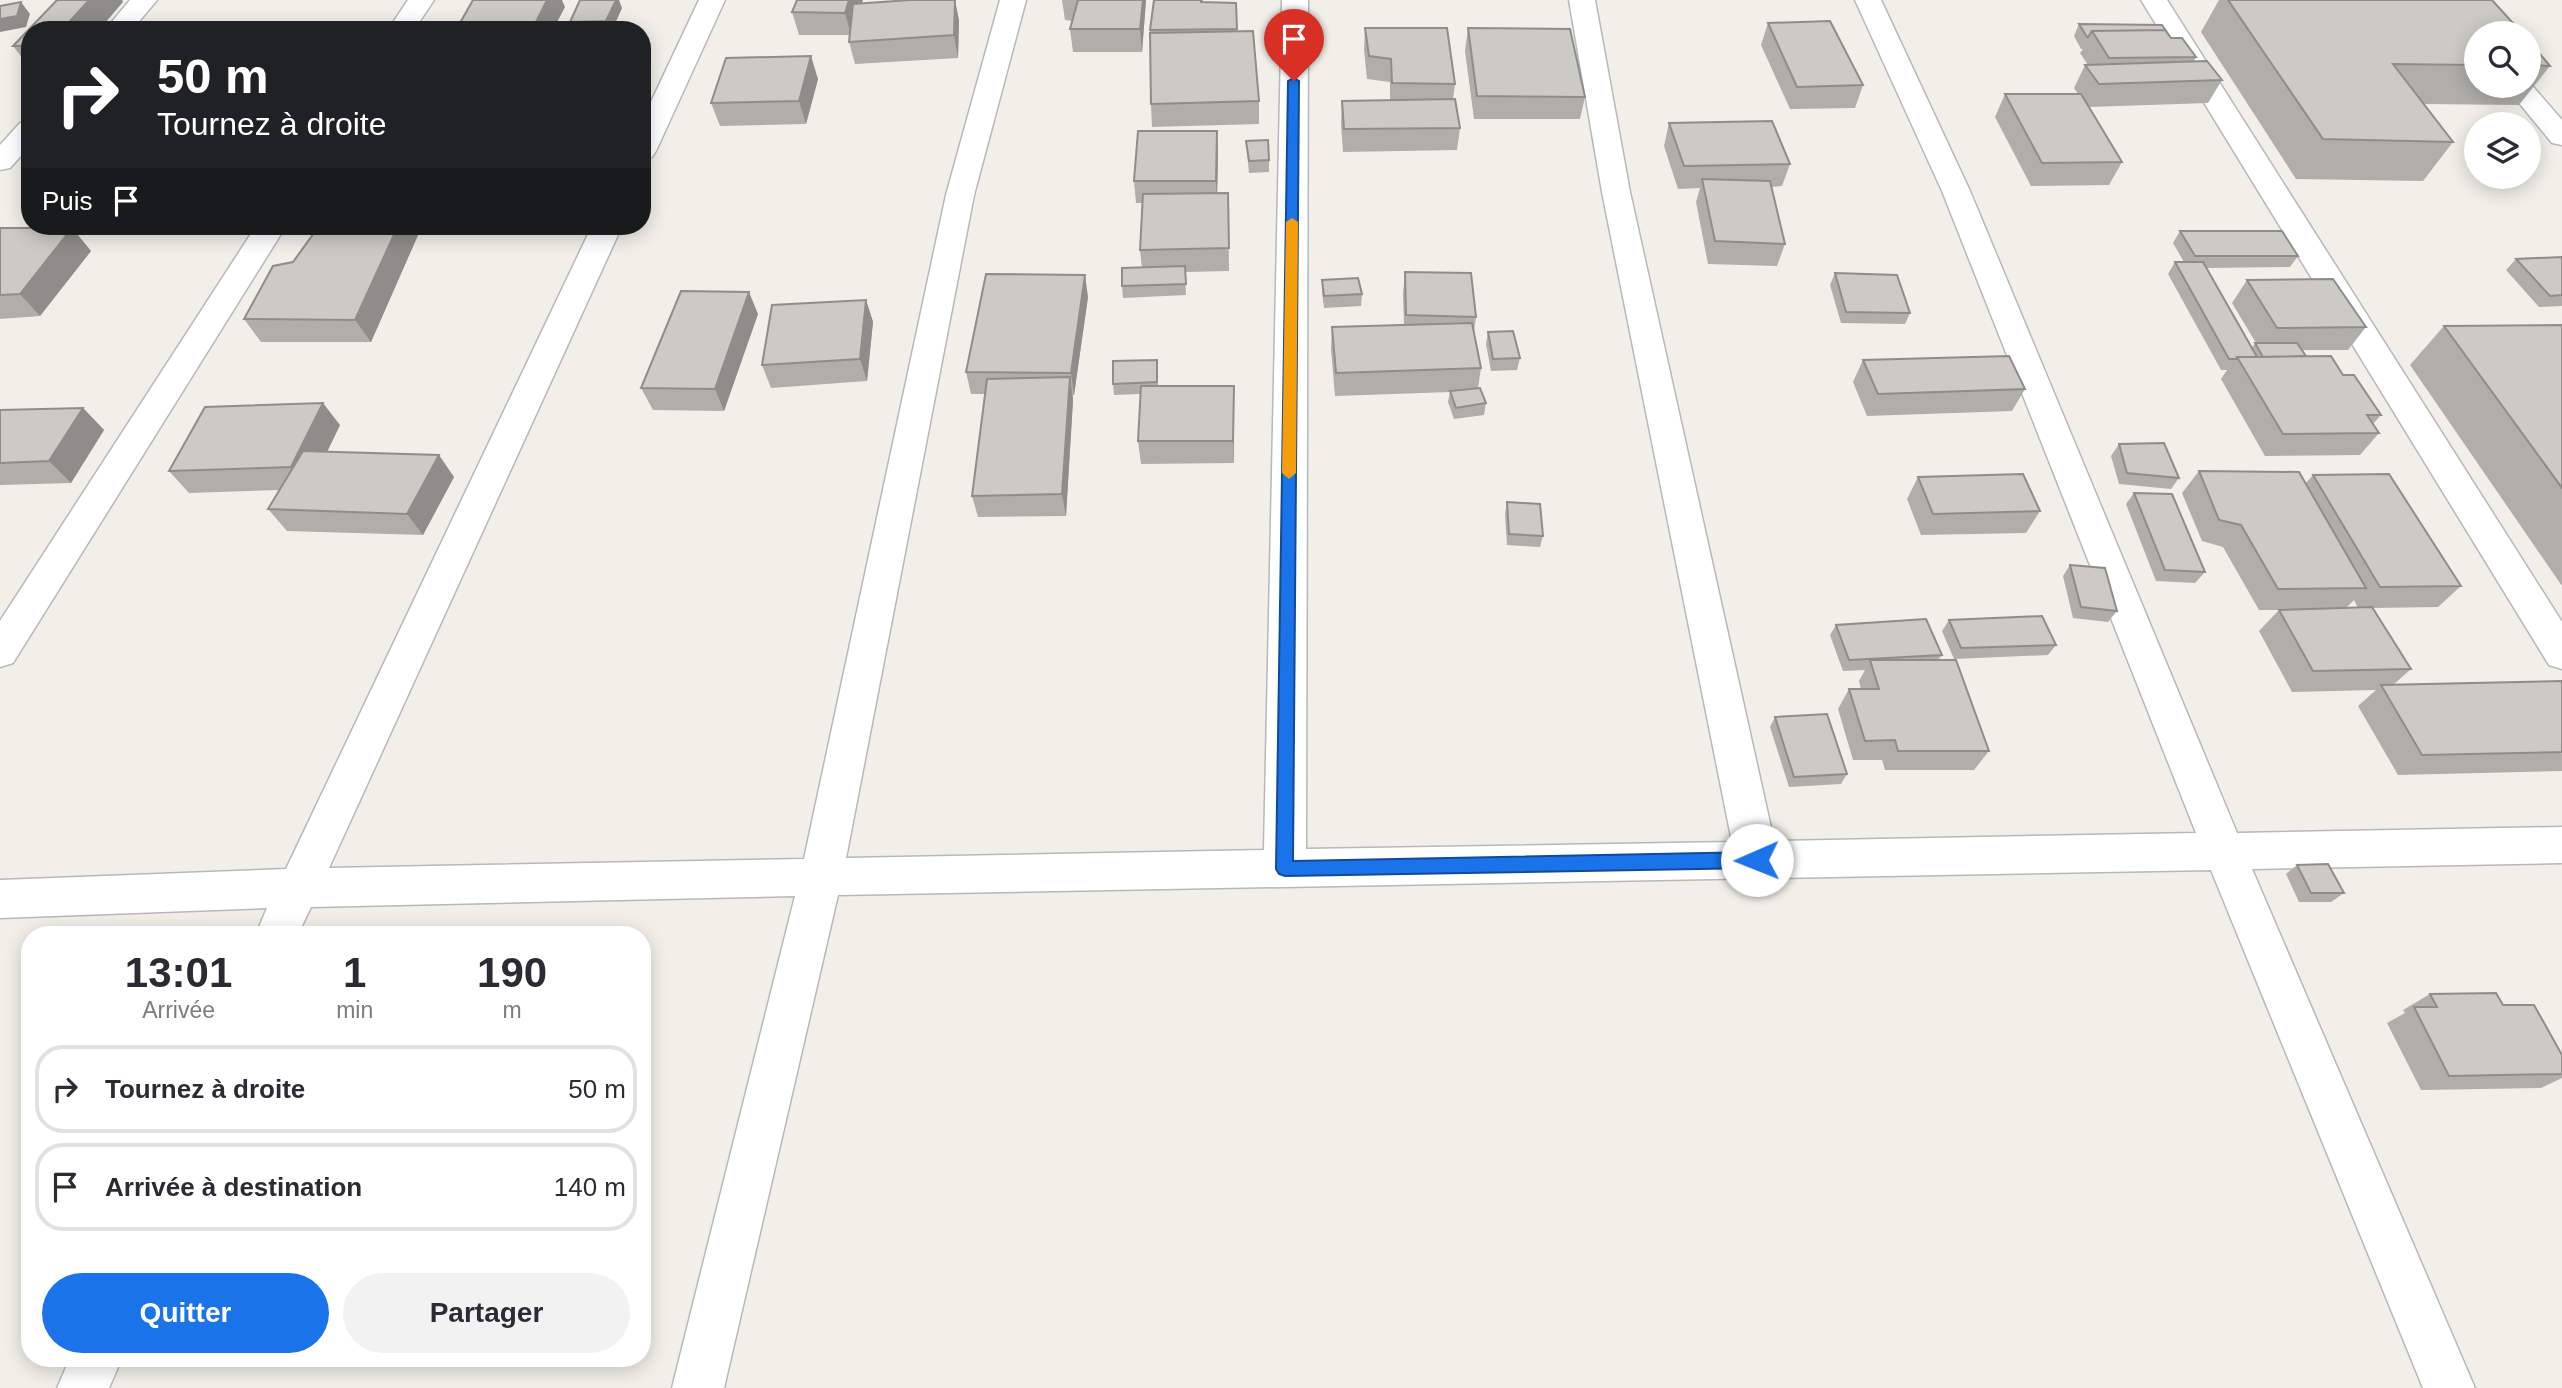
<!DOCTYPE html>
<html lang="fr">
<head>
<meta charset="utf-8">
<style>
	:root { --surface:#fff; --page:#f2f2f3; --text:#2b2b33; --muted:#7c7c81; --line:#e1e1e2; --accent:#1a73e8 }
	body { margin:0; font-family:Arial,sans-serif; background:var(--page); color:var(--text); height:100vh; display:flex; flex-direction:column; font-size:26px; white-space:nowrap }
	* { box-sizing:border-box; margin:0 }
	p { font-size:23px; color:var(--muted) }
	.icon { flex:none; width:38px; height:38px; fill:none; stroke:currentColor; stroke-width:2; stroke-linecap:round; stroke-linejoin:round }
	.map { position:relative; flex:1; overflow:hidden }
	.drawer { position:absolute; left:21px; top:926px; width:630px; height:441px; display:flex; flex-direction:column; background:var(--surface); border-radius:28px; box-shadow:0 4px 18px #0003 }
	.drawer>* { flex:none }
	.top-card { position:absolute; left:21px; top:21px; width:630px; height:214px; border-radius:28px; box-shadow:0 4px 18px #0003; background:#202124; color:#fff; overflow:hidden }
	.tools { position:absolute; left:2464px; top:21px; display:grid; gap:14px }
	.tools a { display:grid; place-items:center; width:77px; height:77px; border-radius:50%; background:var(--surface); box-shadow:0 4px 18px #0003; font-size:35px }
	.pin { position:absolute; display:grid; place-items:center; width:60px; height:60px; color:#fff; margin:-72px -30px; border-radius:50% 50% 50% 0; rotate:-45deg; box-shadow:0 0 7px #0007 }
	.pin .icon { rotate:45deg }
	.me { position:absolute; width:77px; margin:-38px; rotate:269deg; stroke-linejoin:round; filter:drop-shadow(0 0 5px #0008) }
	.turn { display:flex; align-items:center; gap:24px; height:147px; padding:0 21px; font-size:32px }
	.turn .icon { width:91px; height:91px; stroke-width:2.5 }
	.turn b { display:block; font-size:49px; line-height:60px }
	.then { display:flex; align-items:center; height:66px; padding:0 21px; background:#0003; gap:14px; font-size:26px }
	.eta { display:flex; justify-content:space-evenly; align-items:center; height:119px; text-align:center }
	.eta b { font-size:42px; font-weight:800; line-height:49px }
	.action { display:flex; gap:14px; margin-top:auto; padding:14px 21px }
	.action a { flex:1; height:80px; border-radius:42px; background:var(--accent); color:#fff; font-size:28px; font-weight:800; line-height:80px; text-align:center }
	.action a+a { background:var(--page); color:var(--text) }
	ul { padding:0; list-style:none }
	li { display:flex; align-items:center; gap:21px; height:88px; margin:0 14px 10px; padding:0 7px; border:4px solid var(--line); border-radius:28px }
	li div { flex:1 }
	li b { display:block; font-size:26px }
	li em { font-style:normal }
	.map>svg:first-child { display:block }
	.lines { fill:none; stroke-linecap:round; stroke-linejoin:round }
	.street-casing { stroke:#b5b8bc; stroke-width:3 }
	.street { fill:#fff; fill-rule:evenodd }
	.wall { fill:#afaea9; fill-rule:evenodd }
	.shaded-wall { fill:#8f8d8a }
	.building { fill:#cccac5; stroke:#8f8d8a; stroke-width:2 }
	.route { fill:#1a73e8; stroke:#114b97; stroke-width:2 }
	.slow { fill:#f59e0b }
</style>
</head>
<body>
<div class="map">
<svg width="2562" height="1388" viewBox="0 0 2562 1388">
	<rect width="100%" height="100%" fill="#f1efe8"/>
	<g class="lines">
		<g class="street-casing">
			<path id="street" d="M130 0H157L132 30H105Z
				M408 0H434L414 30H388Z
				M699 0H725L656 151 652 157 642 159V121Z
				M1000 0H1026L974 195 846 858 1264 850 1282 0H1308L1306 849 1732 842 1602 192 1569 0H1595L1630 192 1774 841 2196 833 1942 191 1855 0H1881L1970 191 2237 833 2562 827V863L2252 869 2475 1388H2423L2211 870 838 895 724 1388H672L795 896 311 907 298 934H256L267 908 0 918V880L286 869 592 226H622L329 868 804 859 946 195Z
				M2141 0H2167L2562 622V669L2549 665Z
				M2529 82 2562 120V145L2552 143 2505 86H2529Z
				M30 121V146L10 168 0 170V145L20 123Z
				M256 226H286L13 663 0 667V621Z
				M70 1358H122L109 1388H57Z"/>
		</g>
		<use href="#street" class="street"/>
	</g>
	<path class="wall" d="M57 0H122L123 2 30 30V68L13 46Z
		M1062 0H1146L1142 52H1073L1070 29 1073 21 1065 20Z
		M1154 0H1203V2L1236 3 1237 31 1259 101V124L1152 127 1151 104 1150 30Z
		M2219 0H2492L2476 33V86H2529V41L2550 66 2519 105 2424 104 2453 142 2423 181 2296 179 2201 32Z
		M862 3 959 20 958 58 855 64 849 42 850 35H799L792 12Z
		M622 8 612 30H573L570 22Z
		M1768 23 1863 85 1855 108 1790 109 1761 45Z
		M2079 24 2171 38 2196 57 2194 61 2222 80 2208 103 2089 107 2122 162 2109 185 2031 186 1995 117 2005 94H2078L2074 88 2085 65H2088L2080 53 2083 49H2081L2074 36Z
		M1365 28 1455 84 1453 99 1460 128 1457 150 1343 152 1341 124 1342 101 1390 100V82L1367 79 1364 50Z
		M1468 28 1585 97 1580 119H1474L1465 51Z
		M818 79 806 124 720 126 711 103Z
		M1669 123 1790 164 1782 186 1771 187 1785 244 1777 266 1708 264 1696 202 1700 188 1678 189 1664 146Z
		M1217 131 1218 154 1217 193H1228L1229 271 1185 272 1186 295 1123 298 1122 286 1142 268 1140 250 1142 203H1136L1134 181Z
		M1246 141 1269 160V172L1249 173Z
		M422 226 371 342H261L244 319 293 262Z
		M0 228H72L91 251 40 316 0 319Z
		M2180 231 2298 256 2290 267 2206 268 2252 347 2256 343 2232 303 2247 280 2366 327 2348 350H2302L2306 356 2343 375 2381 415 2373 424 2379 433 2360 455 2265 456 2221 379 2227 370H2221L2168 274 2175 262H2184L2173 243Z
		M2562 257V306L2539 307 2506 270 2516 259Z
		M1405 272 1476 317 1474 331 1481 368 1478 388 1486 403 1484 415 1454 419 1448 402 1450 392 1335 396 1331 349 1332 327 1404 325 1403 294Z
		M1835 273 1910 313 1905 324 1841 323 1830 285Z
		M1322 280 1362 294 1361 306 1324 308 1322 292Z
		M1088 297 1074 395H1073V400L1066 516 978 517 972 496 985 394H971L966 372Z
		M866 300 873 322 867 381 771 388 762 365Z
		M758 314 724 411 653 410 641 388Z
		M2562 325V586L2410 365 2444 326Z
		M1488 332 1520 358 1517 370 1491 371 1486 344Z
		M1863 360 2025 389 2012 411 1867 416 1853 382Z
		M1158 372V386L1234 408V463L1141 464 1138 441 1141 394 1114 395 1113 384Z
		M83 408 104 430 71 483 0 485V410Z
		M340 425 327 452 454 477 423 535 287 531 268 509 280 490 189 493 169 471Z
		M2119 444 2179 478 2171 489 2119 484 2111 456Z
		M2199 471 2306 483 2313 475 2461 586 2438 607 2373 608 2411 669 2393 685 2562 681V771L2398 775 2358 706 2376 690 2292 692 2259 631 2279 610H2289H2259L2223 547 2202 541 2182 493ZM2354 600 2358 608H2346Z
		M1918 477 2040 511 2026 533 1921 535 1907 499Z
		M2134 493 2205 572 2195 583 2156 581 2126 504Z
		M1507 502 1543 536 1540 547 1507 545 1505 514Z
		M2070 565 2117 611 2108 622 2073 618 2063 576Z
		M1949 620 2056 645 2048 655 1954 659 1942 631Z
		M1836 625 1942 655 1938 660 1989 751 1974 770H1885L1882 760H1853L1838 709 1849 689H1861L1859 681 1865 670 1843 671 1830 635Z
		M1775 717 1847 774 1841 784 1789 787 1770 727Z
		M2297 865 2344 893 2331 902H2299L2286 874Z
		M2430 994 2503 1005 2562 1055V1078L2541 1088 2421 1090 2387 1023 2405 1013 2403 1010Z"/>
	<path class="shaded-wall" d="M89 0H122L123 2 99 30H62Z
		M547 0H562L565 7 553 30H532Z
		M616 0H619L622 8 612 30H610L606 21Z
		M849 0H863L851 35 845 13Z
		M955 0 959 20 958 58 954 35Z
		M1143 0H1146L1142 52 1140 29Z
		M21 2 30 14 26 27 0 32V19Z
		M811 56 818 79 806 124 799 101Z
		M1217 131 1218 154 1217 203 1216 181Z
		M398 226H422L371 342 355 320Z
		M72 228 91 251 40 316 20 294Z
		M1085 275 1088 297 1074 395 1071 373Z
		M749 292 758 314 724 411 715 389Z
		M866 300 873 322 867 381 860 359Z
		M1070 377 1073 400 1066 516 1062 494Z
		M1234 386V463L1233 441Z
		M323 403 340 425 309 489 291 467Z
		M83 408 104 430 71 483 49 461Z
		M439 455 454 477 423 535 407 514Z"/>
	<path class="building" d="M57 0H89L62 30H30V46H13Z
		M473 0H547L532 30H456Z
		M580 0H616L606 21 570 22Z
		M797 0H849L845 13 792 12Z
		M910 0H955L954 35 849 42 853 4Z
		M1078 0H1143L1140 29H1070Z
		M1154 0H1201V2L1236 3 1237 29 1150 30Z
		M2228 0H2492L2522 33H2476V65L2393 64 2453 142 2323 139Z
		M21 2 17 16 0 19V6Z
		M1830 21 1863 85 1797 87 1768 23Z
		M2079 24 2162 25 2171 38 2165 30 2092 31 2088 37H2087Z
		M1365 28H1447L1455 84 1392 83 1391 59 1369 56Z
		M1468 28 1570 29 1585 97 1477 96Z
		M2165 30 2171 38H2182L2196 57 2109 58 2092 31Z
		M1253 31 1259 101 1151 104 1150 33Z
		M2529 41 2550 66 2529 65Z
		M811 56 799 101 711 103 726 58Z
		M2207 61 2222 80 2099 84 2085 65Z
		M2005 94H2081L2122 162 2042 163Z
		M1455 99 1460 128 1344 129 1342 101Z
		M1772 121 1790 164 1684 166 1669 123Z
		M1138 131H1217L1216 181H1134Z
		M1268 140 1269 160 1249 161 1246 141Z
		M1702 179 1770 181 1785 244 1715 241Z
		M1228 193 1229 248 1140 250 1143 194Z
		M319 226H398L355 320 244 319 273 266 293 262Z
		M0 228H72L20 294 0 295Z
		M2180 231H2282L2298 256H2195Z
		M2562 257V295L2550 296 2516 259Z
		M2175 262H2203L2257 357H2237L2236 359H2229Z
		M1185 266 1186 284 1122 286V268Z
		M1405 272 1471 273 1476 317 1406 315Z
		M1835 273 1897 275 1910 313 1846 312Z
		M986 274 1085 275 1071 373 966 372Z
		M1358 278 1362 294 1324 296 1322 280Z
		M2333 279 2366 327 2277 328 2247 280Z
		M681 291 749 292 715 389 641 388Z
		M866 300 860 359 762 365 772 305Z
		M1472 323 1481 368 1336 373 1332 327Z
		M2562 325V488L2444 326Z
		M1513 331 1520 358 1493 359 1488 332Z
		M2255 343H2297L2306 356 2263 357Z
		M2009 356 2025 389 1878 394 1863 360Z
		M2331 356 2343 375H2354L2381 415H2367L2379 433 2283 434 2237 357Z
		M1157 360V382L1113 384V361Z
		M1070 377 1062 494 972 496 987 379Z
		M1141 386H1234L1233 441H1138Z
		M1480 388 1486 403 1456 408 1450 391Z
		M323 403 291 467 169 471 205 407Z
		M83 408 49 461 0 463V410Z
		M2164 443 2179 478 2127 473 2119 444Z
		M303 451 439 455 407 514 268 509Z
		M2199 471 2299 472 2366 588 2278 589 2241 525 2219 520Z
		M2023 474 2040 511 1933 514 1918 477Z
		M2389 474 2461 586 2380 587 2313 475Z
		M2134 493 2172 494 2205 572 2165 570Z
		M1507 502 1540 504 1543 536 1509 534Z
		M2070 565 2105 568 2117 611 2081 607Z
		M2372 607 2411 669 2313 671 2279 610Z
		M2042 616 2056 645 1961 648 1949 620Z
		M1926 619 1942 655 1849 660 1836 625Z
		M1870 660H1956L1989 751H1898L1895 740 1865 741 1849 689H1879Z
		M2562 681V752L2422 755 2381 685Z
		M1827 714 1847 774 1794 777 1775 717Z
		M2328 864 2344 893H2311L2297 865Z
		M2496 993 2503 1005H2534L2562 1055V1074L2449 1076 2414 1007H2437L2430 994Z"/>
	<path class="route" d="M1294 78 1299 81 1293 861 1757 852 1763 855 1765 860 1763 865 1757 868 1285 876 1279 874 1276 869 1288 81Z"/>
	<path class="slow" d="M1292 218 1298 222 1296 473 1289 479 1282 473 1286 222Z"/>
</svg>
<div class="tools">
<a><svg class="icon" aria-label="search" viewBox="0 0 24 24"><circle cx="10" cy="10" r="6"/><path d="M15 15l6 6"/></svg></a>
<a><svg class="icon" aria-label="layers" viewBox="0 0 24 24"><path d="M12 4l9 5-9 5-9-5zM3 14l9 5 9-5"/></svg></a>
</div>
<div class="pin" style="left:1294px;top:81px;background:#d93025"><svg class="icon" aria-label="arrive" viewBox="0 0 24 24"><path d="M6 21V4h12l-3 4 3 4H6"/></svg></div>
<svg class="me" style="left:1757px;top:860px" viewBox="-20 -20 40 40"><circle r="19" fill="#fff"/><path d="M0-13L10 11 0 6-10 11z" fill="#1a73e8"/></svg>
<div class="top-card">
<div class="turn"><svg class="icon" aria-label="right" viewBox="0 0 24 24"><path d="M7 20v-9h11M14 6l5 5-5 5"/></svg><div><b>50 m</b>Tournez à droite</div></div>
<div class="then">Puis<svg class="icon" aria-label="arrive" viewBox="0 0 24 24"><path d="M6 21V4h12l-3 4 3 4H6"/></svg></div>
</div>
<section class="drawer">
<div class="eta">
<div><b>13:01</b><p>Arrivée</p></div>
<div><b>1</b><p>min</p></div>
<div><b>190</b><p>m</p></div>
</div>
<ul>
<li><svg class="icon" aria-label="right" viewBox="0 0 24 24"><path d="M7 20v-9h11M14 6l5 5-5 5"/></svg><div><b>Tournez à droite</b></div><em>50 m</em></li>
<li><svg class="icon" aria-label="arrive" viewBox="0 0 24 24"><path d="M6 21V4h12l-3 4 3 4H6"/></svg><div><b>Arrivée à destination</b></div><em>140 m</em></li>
</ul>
<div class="action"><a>Quitter</a><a>Partager</a></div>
</section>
</div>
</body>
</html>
